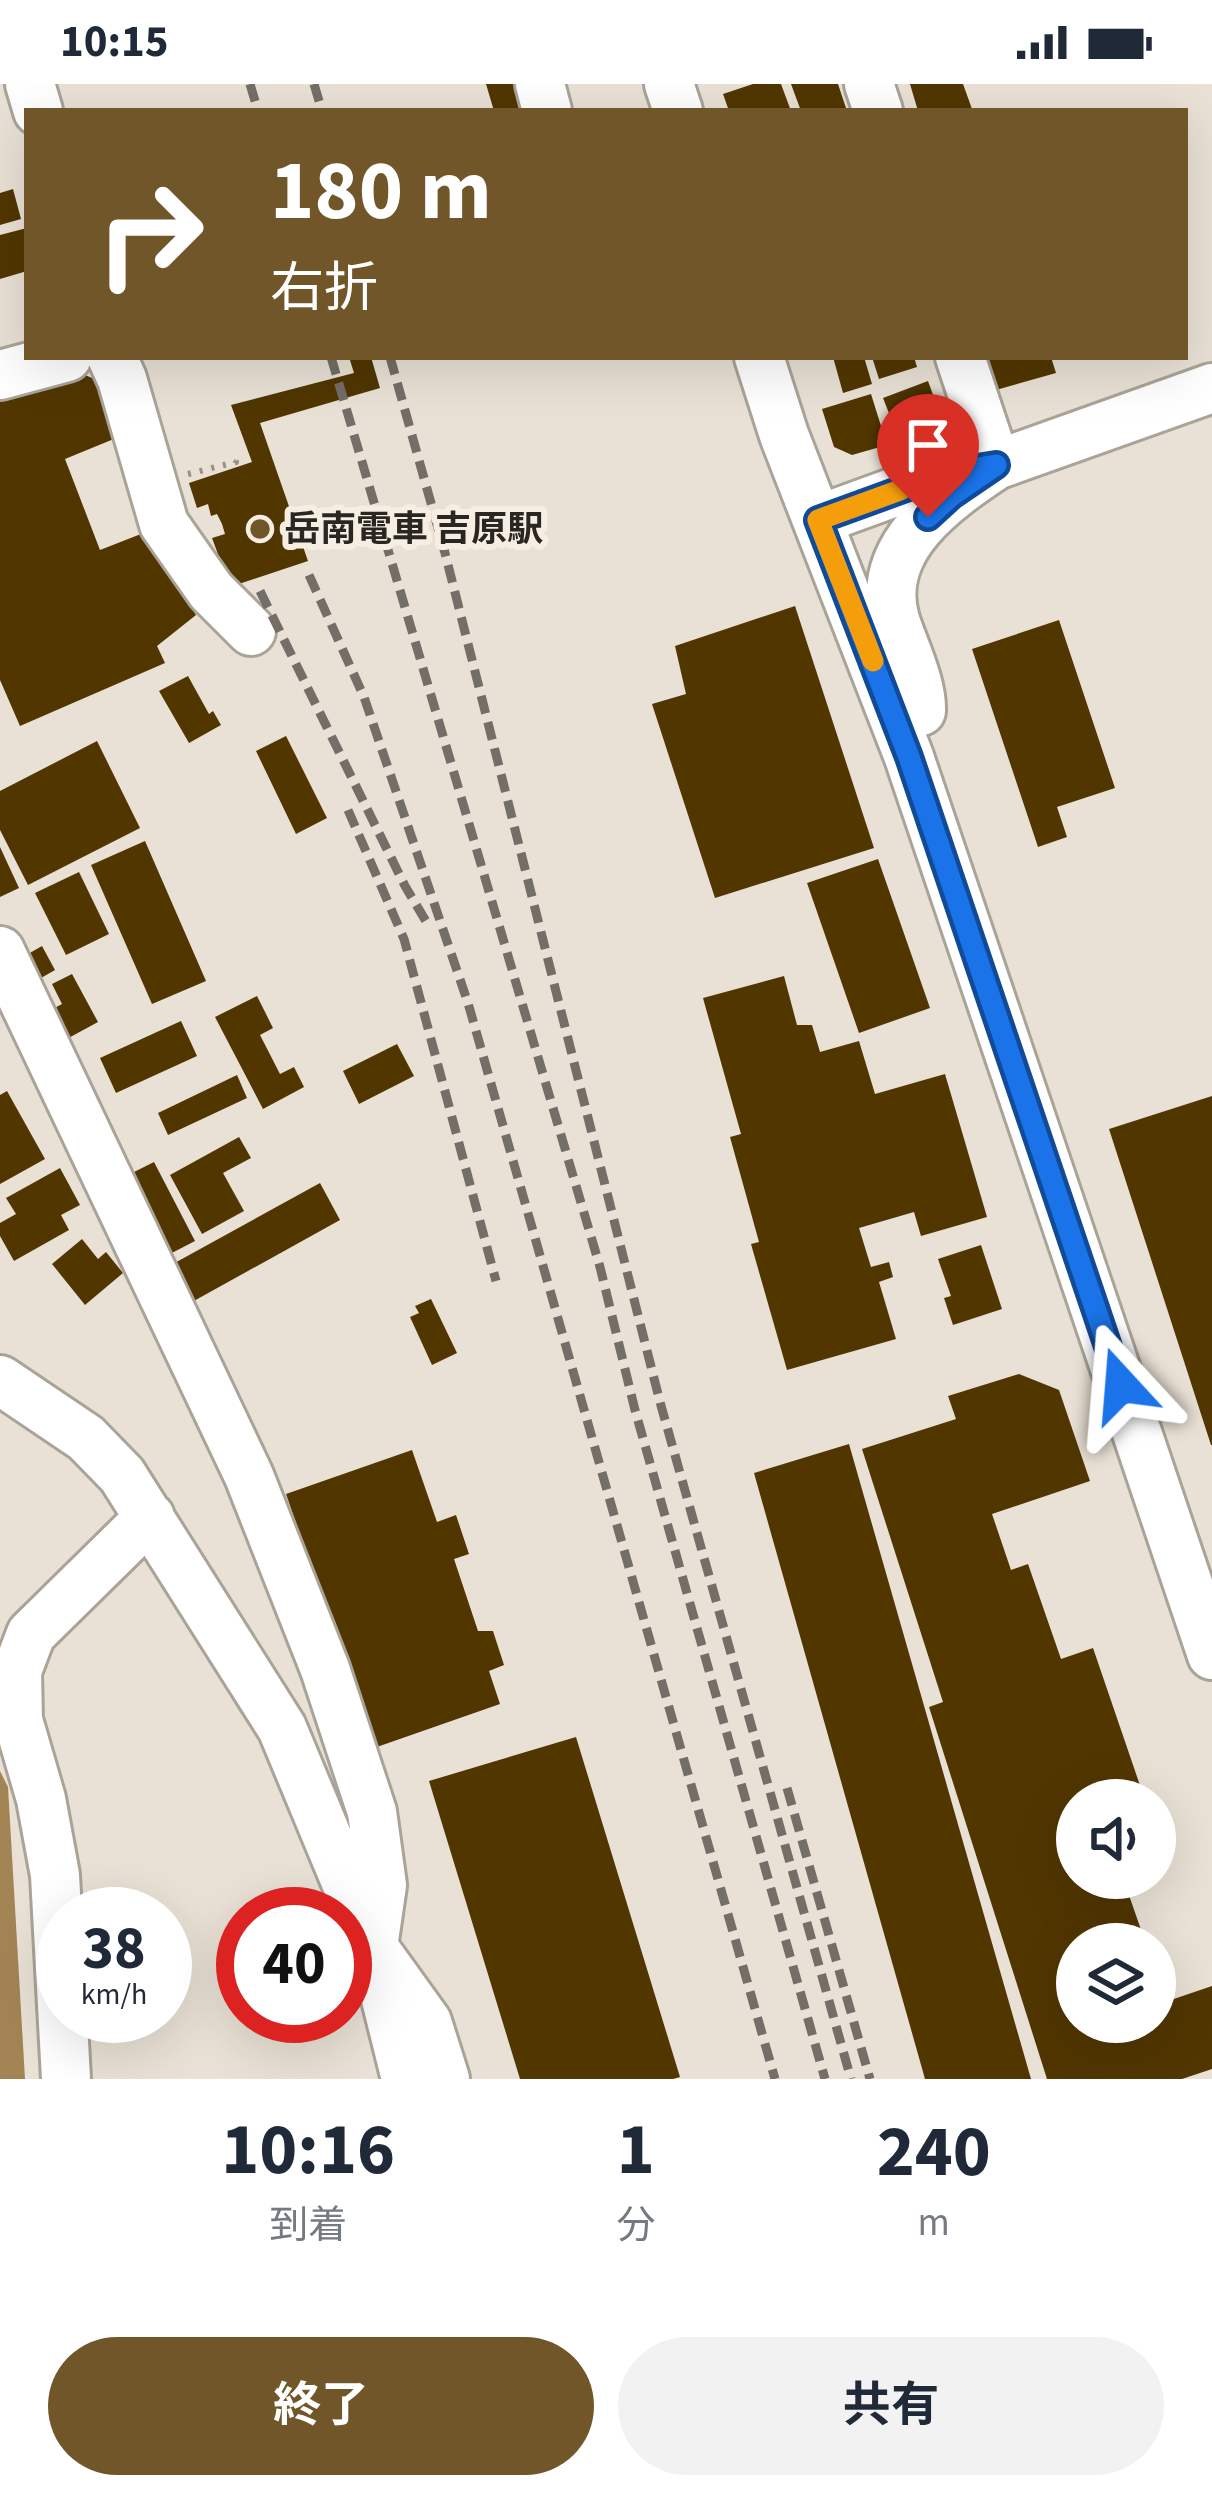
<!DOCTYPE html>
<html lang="ja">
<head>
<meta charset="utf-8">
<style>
	:root { --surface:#fff; --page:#f2f2f3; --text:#1f2937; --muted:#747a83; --accent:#715629 }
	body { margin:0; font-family:"Source Sans 3","Noto Sans JP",sans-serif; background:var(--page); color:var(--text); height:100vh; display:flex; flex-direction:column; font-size:45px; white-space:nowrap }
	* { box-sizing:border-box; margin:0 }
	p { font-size:39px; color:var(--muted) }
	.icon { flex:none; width:66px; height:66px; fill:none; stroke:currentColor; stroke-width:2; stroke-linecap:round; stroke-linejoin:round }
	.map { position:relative; height:1995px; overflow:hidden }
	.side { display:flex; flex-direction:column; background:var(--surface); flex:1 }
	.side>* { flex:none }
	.banner { position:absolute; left:24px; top:24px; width:1164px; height:252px; border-radius:0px; box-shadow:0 12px 48px #0002; background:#715629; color:#fff; overflow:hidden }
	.tools { position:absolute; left:1056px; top:1695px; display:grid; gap:24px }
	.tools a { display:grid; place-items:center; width:120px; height:120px; border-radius:50%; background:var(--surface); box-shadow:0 12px 48px #0002; font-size:60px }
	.speed { position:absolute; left:36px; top:1803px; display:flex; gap:24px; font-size:60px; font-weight:700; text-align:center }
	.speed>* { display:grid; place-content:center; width:156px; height:156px; border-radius:50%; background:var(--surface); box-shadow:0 12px 48px #0002; line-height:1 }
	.speed small { font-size:30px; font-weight:400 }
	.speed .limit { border:18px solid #d22; background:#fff; color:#111 }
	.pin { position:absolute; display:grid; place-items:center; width:102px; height:102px; color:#fff; margin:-123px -51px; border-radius:50% 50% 50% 0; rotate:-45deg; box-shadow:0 0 12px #0007 }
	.pin .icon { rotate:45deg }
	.me { position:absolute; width:132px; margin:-66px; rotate:341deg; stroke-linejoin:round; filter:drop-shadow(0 0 9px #0008) }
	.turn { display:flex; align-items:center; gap:42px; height:252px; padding:0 48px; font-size:54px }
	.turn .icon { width:156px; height:156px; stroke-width:2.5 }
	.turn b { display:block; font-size:84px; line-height:102px }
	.eta { display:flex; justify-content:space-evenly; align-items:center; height:204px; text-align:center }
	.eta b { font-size:72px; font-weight:700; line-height:84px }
	.button { display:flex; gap:24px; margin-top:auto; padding:24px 48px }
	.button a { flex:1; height:138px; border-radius:72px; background:var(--accent); color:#fff; font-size:48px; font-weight:700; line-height:138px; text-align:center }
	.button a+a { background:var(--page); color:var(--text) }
	.status { display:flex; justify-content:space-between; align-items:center; height:84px; padding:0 60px; background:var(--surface); direction:ltr }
	.status svg { height:33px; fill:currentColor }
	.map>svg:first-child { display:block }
	.water { fill:#a38454 }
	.building { fill:#513600 }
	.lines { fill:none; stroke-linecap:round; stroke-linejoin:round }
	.minor-casing { stroke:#aaa397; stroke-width:54 }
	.path { stroke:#979188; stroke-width:6; stroke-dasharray:3 9; stroke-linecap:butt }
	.minor { stroke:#fff; stroke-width:48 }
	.rail { stroke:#736e67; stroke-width:9; stroke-dasharray:18 9; stroke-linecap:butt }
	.route-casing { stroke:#114b97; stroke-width:30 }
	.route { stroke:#1a73e8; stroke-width:21 }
	.slow { stroke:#f59e0b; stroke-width:21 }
	.poi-dot { fill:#715629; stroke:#f6eee2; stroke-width:4.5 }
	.labels { text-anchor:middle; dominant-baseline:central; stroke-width:12; stroke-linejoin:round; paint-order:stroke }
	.poi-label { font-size:36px; font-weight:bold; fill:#2a2723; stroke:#f6eee2; text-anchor:start }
</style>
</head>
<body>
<div class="status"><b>10:15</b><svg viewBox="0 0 49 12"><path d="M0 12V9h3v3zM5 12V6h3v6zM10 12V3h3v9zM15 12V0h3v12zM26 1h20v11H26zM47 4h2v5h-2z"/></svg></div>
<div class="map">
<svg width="1212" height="1995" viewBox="0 0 1212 1995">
	<rect width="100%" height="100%" fill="#e9e1d5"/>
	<path class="water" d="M0 1687 8 1703 25 1995H0Z"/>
	<path class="building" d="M486 0H528L536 27H494Z
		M753 0H781L791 27H729L723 10Z
		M791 0H838L846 24 801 27Z
		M910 0H963L972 25 918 27Z
		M13 105 21 135 0 141V109Z
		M27 144V187L0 195V151Z
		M349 273H371L380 304 260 339 308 477 230 503 212 454 225 450 222 440 217 430 211 432 208 420 197 424 189 399 252 378 231 321 354 289Z
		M833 273H864L872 300 843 309Z
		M872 273H914L917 283 879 295Z
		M986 273H1051L1056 289 996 306Z
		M72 285 112 303 126 350 65 375 100 466 146 448 196 531 157 562 165 579 20 642 0 596V305Z
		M928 297 944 341 900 357 883 314Z
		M871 310 887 361 852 371 834 363 822 325Z
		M795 522 874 764 715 814 652 620 686 610 675 562Z
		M1059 536 1115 704 1057 723 1067 753 1038 763 972 565Z
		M188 592 209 630 213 627 221 641 189 659 159 607Z
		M286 652 327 734 296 750 256 667Z
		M97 657 140 744 28 801 0 746V707Z
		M145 757 206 897 152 920 91 781Z
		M0 763 19 804 0 813Z
		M878 775 930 924 859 949 807 799Z
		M79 788 109 850 66 871 35 809Z
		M42 862 55 886 34 898 21 874Z
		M72 890 98 938 63 957 47 928 62 920 52 900Z
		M784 892 797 941H812L820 968 859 957 875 1010 945 990 987 1133 921 1152 914 1128 859 1144 871 1183 889 1178 893 1193 879 1198 896 1255 787 1286 751 1160 759 1158 730 1053 741 1050 703 914Z
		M257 912 273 944 260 951 280 990 294 983 304 1003 263 1025 215 933Z
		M181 937 197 972 116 1009 100 974Z
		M397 960 414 992 359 1020 343 987Z
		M237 991 247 1014 168 1051 158 1029Z
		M7 1007 45 1075 0 1100V1011Z
		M1212 1012V1361H1211L1109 1045Z
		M239 1053 251 1074 223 1089 244 1127 202 1150 170 1091Z
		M154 1078 195 1157 166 1172 126 1092Z
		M60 1084 80 1121 61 1131 69 1146 14 1177 0 1152V1139L16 1130 6 1114Z
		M320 1099 340 1136 192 1218 171 1181Z
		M82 1155 98 1175 106 1168 123 1189 85 1221 52 1180Z
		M981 1161 1002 1225 953 1241 944 1214 951 1212 938 1175Z
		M431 1215 457 1269 432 1281 410 1233 419 1229 415 1222Z
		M1019 1290 1059 1306 1090 1397 992 1430 1011 1486 1028 1480 1061 1575 1093 1564 1145 1716H1077V1794H1123L1146 1860H1077V1938H1155V1890L1165 1918 1212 1902V1985L1182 1995H1047L929 1623 943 1618 862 1365 956 1335 948 1312Z
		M849 1360 1031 1995H925L754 1389Z
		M412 1366 437 1438 456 1431 469 1470 454 1475 478 1547H493L504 1581 489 1587 500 1620 374 1664 286 1410Z
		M576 1653 680 1993 673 1995H520L429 1697Z"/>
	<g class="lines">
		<g class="minor-casing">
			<path id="minor" d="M30 0 38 27
				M540 0 547 27
				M669 0 678 27
				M869 0 878 27
				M112 273 122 295 164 440 211 507 251 547
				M759 273 784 351 909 673 1212 1571
				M0 291 67 273
				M818 436 947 389 996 381 1212 304
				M921 627C922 599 904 564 895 536 874 464 945 415 996 381L960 273
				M0 867 249 1392 325 1585 372 1728 382 1801 373 1863 427 1938 445 1995
				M0 1296 86 1354 122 1391 282 1644 373 1863 406 1995
				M66 1995 55 1791 41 1715 18 1636 17 1587 31 1550 150 1433"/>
		</g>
		<path class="path" d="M188 390 236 378 234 371"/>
		<use href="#minor" class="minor"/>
		<path class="rail" d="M250 0 258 27
			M314 0 322 27
			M331 273 600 1183 635 1326 825 1995
			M390 273 445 469 660 1318 851 1995
			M309 491 364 613 468 919 775 1995
			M260 507 405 802 427 839
			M348 726 404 855 496 1197
			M787 1704 870 1995"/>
	</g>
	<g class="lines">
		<g class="route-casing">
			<path id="route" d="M928 433 952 411 996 381 947 389 818 436 909 673 1121 1301"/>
		</g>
		<use href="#route" class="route"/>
		<path class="slow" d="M873 577 818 436 900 406"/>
	</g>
	<circle class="poi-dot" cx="260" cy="445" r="12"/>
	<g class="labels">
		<g class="poi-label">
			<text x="284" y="445">岳南電車 吉原駅</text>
		</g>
	</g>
</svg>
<div class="tools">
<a><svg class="icon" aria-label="sound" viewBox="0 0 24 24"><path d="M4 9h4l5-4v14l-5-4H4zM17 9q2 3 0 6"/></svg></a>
<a><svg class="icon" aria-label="layers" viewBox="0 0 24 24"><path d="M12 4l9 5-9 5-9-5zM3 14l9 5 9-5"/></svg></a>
</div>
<div class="speed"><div>38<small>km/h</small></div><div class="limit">40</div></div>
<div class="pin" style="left:928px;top:433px;background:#d93025"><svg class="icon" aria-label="arrive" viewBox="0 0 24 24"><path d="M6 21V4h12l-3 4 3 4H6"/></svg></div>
<svg class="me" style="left:1121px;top:1301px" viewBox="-20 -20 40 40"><path d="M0-17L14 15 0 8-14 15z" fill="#1a73e8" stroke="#fff" stroke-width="4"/></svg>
<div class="banner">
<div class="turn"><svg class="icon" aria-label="right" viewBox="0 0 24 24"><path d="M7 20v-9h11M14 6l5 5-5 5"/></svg><div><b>180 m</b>右折</div></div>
</div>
</div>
<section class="side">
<div class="eta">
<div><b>10:16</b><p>到着</p></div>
<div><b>1</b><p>分</p></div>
<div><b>240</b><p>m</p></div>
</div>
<div class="button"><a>終了</a><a>共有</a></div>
</section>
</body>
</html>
